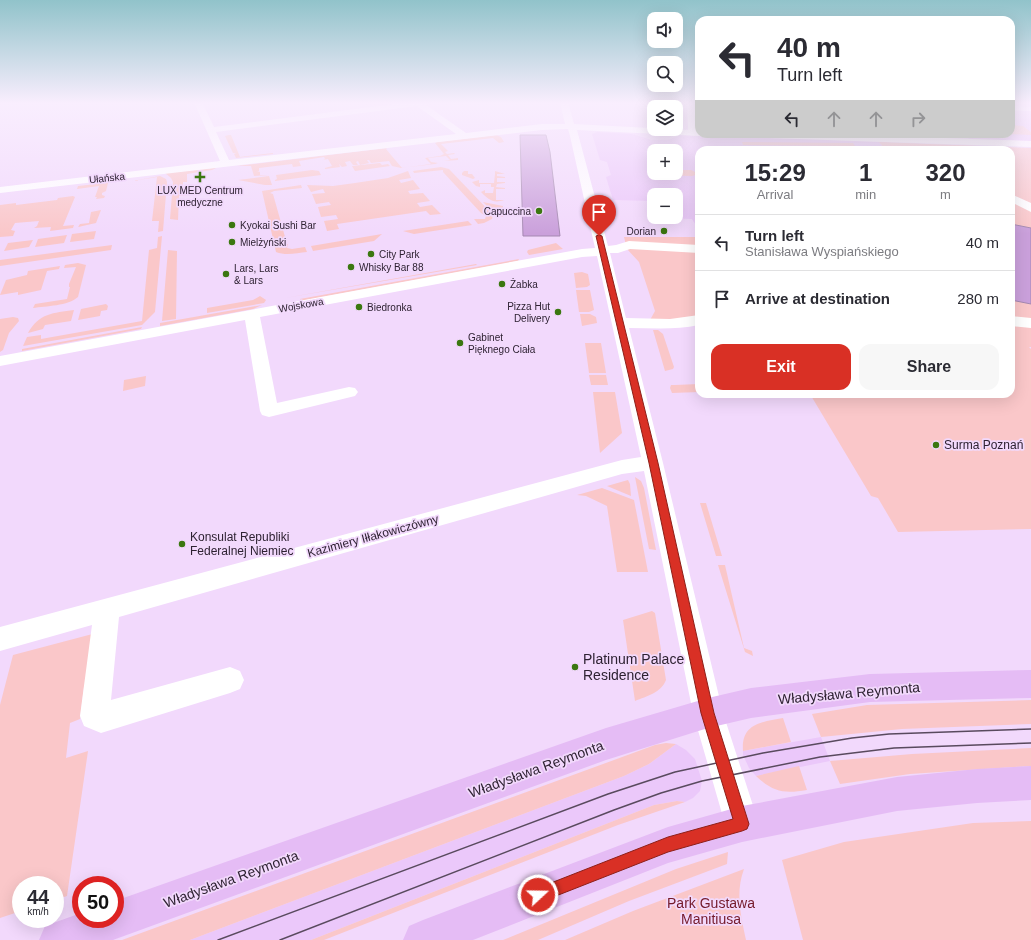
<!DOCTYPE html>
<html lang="en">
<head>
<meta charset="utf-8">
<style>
	:root { --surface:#fff; --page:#f7f7f7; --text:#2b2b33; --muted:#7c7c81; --line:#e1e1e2; --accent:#d93025 }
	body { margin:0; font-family:Arial,sans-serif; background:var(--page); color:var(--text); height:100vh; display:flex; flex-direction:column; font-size:15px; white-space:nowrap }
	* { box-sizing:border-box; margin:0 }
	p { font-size:13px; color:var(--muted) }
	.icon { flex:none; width:22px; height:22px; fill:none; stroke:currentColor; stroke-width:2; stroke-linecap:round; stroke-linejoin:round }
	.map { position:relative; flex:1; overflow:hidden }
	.details { position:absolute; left:695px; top:146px; width:320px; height:252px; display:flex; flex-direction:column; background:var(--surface); border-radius:12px; box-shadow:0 4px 16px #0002 }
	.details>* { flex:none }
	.hud { position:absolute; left:695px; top:16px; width:320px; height:122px; border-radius:12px; box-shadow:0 4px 16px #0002; background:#fff; color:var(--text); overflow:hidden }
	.controls { position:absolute; left:647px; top:12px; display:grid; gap:8px }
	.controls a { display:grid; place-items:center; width:36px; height:36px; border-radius:8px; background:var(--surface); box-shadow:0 4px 16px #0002; font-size:20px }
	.speed { position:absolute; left:12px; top:876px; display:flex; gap:8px; font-size:20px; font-weight:700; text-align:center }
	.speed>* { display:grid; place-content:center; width:52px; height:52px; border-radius:50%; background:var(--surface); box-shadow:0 4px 16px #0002; line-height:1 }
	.speed small { font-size:10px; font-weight:400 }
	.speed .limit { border:6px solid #d22; background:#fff; color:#111 }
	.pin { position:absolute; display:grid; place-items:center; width:34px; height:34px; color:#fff; margin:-41px -17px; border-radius:50% 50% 50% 0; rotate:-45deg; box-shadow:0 0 4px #0007 }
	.pin .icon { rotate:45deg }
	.me { position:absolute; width:44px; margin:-22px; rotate:69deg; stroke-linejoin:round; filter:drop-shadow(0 0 3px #0008) }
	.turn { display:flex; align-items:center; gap:14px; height:84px; padding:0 16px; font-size:18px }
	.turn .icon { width:52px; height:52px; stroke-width:2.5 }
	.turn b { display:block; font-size:28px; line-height:34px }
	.lanes { display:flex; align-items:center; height:38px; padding:0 16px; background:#0003; justify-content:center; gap:20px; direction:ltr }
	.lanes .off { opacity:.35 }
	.eta { display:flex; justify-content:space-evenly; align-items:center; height:68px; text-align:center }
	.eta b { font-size:24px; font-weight:700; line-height:28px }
	.primary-button { display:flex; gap:8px; margin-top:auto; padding:8px 16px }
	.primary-button a { flex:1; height:46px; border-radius:12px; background:var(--accent); color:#fff; font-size:16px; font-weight:700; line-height:46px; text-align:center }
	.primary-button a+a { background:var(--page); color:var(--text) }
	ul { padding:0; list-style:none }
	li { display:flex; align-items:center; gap:12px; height:56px; padding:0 16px; border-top:1px solid var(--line) }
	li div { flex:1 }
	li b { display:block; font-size:15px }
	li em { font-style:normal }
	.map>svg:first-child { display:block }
	.built { fill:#ebc8fa; fill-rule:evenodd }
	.green { fill:#fac7c9 }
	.building { fill:#caa0db; stroke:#a589b1 }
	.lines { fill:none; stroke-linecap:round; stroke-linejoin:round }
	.minor { fill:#fff; fill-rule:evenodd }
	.major { fill:#e5bcf5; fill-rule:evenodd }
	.tram { stroke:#594a5e; stroke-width:1.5 }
	.route { fill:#d93025; stroke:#8d1f18 }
	.poi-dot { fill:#3b7710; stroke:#f2d9fc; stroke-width:1.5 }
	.labels { text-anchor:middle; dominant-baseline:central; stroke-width:3.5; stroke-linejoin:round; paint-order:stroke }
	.far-street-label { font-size:10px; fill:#2e2232; stroke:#f2d9fc }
	.far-poi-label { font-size:10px; fill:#2e2232; stroke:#f2d9fc; text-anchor:start }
	.poi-label { font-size:12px; fill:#2e2232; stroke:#f2d9fc; text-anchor:start }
	.street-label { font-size:12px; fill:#2e2232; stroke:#f2d9fc }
	.near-poi-label { font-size:14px; fill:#2e2232; stroke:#f2d9fc; text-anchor:start }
	.near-street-label { font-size:14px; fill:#2e2232; stroke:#f2d9fc }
	.near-park-label { font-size:14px; fill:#741a2a; stroke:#f2d9fc }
</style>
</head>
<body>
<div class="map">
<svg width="1031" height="940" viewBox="0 0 1031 940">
	<rect width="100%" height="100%" fill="#f2d9fc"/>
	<path class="built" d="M1011 111H1031V141L969 139 963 134H1011Z
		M597 132 632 134 652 140H668L681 135 879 142 886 150H699V230L692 219 664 218V217H676V195H654V201L613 200 606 177 611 175 607 162 600 160 592 134ZM654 151H676V173H654Z
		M821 737 830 761 756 776 749 768 743 755V751Z
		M676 744 686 750 695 759 702 781 700 791 693 798 685 802 677 801 654 805 311 940H190L624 776 649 764Z"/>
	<path class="green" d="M1011 125 1023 126 1031 132V135L1009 134H1011Z
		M229 135H231L240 157 273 153V154L236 158 234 154 236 153H233L225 136Z
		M496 135 501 137 504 142 499 143 493 138 441 144 448 151 445 152 447 154 454 153 455 154 448 155 451 159 458 158V160L445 161H444L450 160 446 156 428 158 431 162 438 163 435 164 401 168 392 166 389 161 371 163 369 160H367L369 163 360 165 358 161 356 162 358 165H353L350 161 345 162 347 166 342 167 339 164 340 167 325 169V168L332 166 328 159 323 160 325 159 324 157 299 161 301 166 293 167 292 164 259 168V171H257L260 172V175H269L254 176 251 166H237L387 148 386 149 402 168 431 164 425 158 440 156 444 154 435 143 437 142Z
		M742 142 853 143 855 146 743 145Z
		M879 142 1031 148V347H1029L1031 349V529L898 532 878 498 871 496 810 394H1011V150H886Z
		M380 163 382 165 388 164 390 166 355 171 352 166Z
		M441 167 449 169 493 215 492 219 484 223 478 224 474 219H485L486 216 481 213 443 172V170L414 173 413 171Z
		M214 168H216L212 170 187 174V182H183V187L189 186V195L179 196 178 220 170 219 173 182 171 178 165 173Z
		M312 170 319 171 321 175 275 181V180L277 179 276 175Z
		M676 170H691L699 174 692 176 659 175 666 173H676Z
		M408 171 411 178 399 180 401 183 413 180 420 189 408 191 410 194 423 193 430 201 417 203 420 207 432 205 441 214 430 215 426 211 337 224 339 229 327 231 324 221 338 219 336 215 321 217 318 207 331 205 329 202 316 204 312 194 325 193 323 189 311 192 307 185 333 186 355 183 388 178Z
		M464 171H468V174H495V171L505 174H497V176L505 177V178H497V182H505V183L497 184 496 187 505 188V189H496V200H504C493 204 488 199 481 192L485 190V193H493L494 187H491V184H480V187L476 186 472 182 479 180V183H494L495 174H472L475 178 473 179 462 175V173Z
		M160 176 166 179 167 182 163 231 158 232 159 221H152L157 177 132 181Z
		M269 176 272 185H265L238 180Z
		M105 183H108L106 191 102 193V195L105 196 104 198 96 199 97 197H95L99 186 77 189 78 186Z
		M301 185 302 188 274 191 270 193 273 194 287 244H288L287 248 292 249 305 247 307 252C297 253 286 256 276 252L262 191Z
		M73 196 75 197 63 226 74 225 73 228 50 231 51 227 34 228 37 226 39 221 15 223 11 230 15 231 13 236 0 237V205L16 203V205L57 200 58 198Z
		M483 202 503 206V217L496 215Z
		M101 210 96 223 78 227 80 224 89 223 91 212Z
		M468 221 472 225 414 234 403 231Z
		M96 231 94 239 70 242 72 234Z
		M382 234 374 241 313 251 311 246Z
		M67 235 64 243 35 247 38 239Z
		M162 236 155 312 142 325 23 346 27 337 41 335V339L142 321 149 250 157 248 158 237Z
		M624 237H699V322L650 320 655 311 639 262 627 249Z
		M33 240 29 247 4 251 8 243Z
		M556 243 563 249 529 255 527 252 528 250Z
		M112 245 111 250 0 266V260Z
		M168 250 177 251 176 319 162 321Z
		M519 259 518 261 300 301V299Z
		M78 263 86 265 78 297C68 306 46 306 33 308L35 304 67 299 70 287H69V284L76 267 64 268 65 265Z
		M476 264 477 265 285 298Z
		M60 266 59 269 47 271 41 290 18 295V292L0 295 6 280 27 275 28 271Z
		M582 272 588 274 590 285 587 287 576 288 574 273Z
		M576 290H590L594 310 589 312H579Z
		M260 296 266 300 264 303 207 313V308L253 300Z
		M106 304 108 306 107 310 101 311 100 316 78 320 81 309Z
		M262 305 253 309 160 326V323Z
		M74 310 71 321 45 325 43 329 28 333C39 313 53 313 74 310Z
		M580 314H590L596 317 597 323 582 326Z
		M13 317 18 318 19 321 9 333 3 350 0 352V319Z
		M142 327 141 329 22 351V349Z
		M653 330H658L663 334 674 367 673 369 665 371Z
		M585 343H601L606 373H589Z
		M589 375H606L608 385H591Z
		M146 376 145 386 123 391 124 380Z
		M699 384V392L672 393 670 388 671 385H675Z
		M593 392H615L622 433 600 453Z
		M635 477 641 481 644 488 656 550 649 549Z
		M628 480 630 484 631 496 607 486Z
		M602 488 634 500 648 572H617L607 506 586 496 577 495Z
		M700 503H706L722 556H716Z
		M718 565H725L744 648 752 651 753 656 745 652Z
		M652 611 655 613 666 680C661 693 647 696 635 701L623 620Z
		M100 632 94 684 84 687 80 719 70 723 66 758 88 751 67 896 55 900V885H21V911L0 918V705L13 655Z
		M1031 700V724L902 729 821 737 812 714 867 705Z
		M783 718 791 742 743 751C741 724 761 722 783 718Z
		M666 743 676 744 649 764 624 776 190 940H122L655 745Z
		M1031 748V766L910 774 840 784 830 761 912 754Z
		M799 766 807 790C784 794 773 792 756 776Z
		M677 801 685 802 618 825 324 940H311L654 805Z
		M1031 821V940H803L782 860 844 842 973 823Z
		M728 852 727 864 629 901 538 940H503L676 869Z
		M744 869C735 893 741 916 746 940H565L633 911Z"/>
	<path class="building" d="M520 135H546L550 152 560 236H523Z
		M1011 224 1031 228V304L1011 300Z"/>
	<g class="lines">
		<path class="minor" d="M194 102H202L214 127 410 102H437L426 105 466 133 542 124H565L560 102H568L574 124 688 130 687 102H695L697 130H699V134H703L699 136 577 130 608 246 616 245 629 241 699 245V253L630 249 618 253H610L626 318 670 319 699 315V325C676 330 653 328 629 328L663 463 723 713 759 824 754 836 742 841 730 836 725 824 693 713 644 471 622 474 119 617 111 700 230 667 240 671 244 680 240 689 230 693 101 733 84 726 80 716 92 625 0 651V627L622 460 641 457 597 256 582 257 260 317 277 403 349 387 355 388 358 392 355 396 269 417 262 415 260 411 245 320 0 366V356L582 249 595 248 570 136 568 129 542 130 0 193V187L220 161ZM417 106 456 134 229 160 216 132Z
			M1011 106 1031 107V111L1011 110Z
			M737 134H821L1031 141V147L742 137Z
			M1011 194 1031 203V212L1011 202Z
			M1011 316 1031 318V328L1011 326Z"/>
		<path class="major" d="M1031 670V698L870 702 751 718 708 728 606 760 113 940H39L45 926 81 913V919H115V901L606 728 708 698 751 688 870 674Z
			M1031 766V800L977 803 897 811 742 842 668 863 473 940H403L409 926 423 920 668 827 742 806 897 777 977 769Z"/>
		<path class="tram" d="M218 940 608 794 675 772 763 753 852 738 889 734 1031 729
			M280 940 614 810 661 793 702 781 820 757 894 748 1031 743"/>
	</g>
	<linearGradient id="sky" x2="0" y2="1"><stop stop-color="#91c3ca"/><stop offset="0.44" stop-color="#f9eefe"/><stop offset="1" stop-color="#f9eefe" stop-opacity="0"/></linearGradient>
	<rect width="1031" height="234" fill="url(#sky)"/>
	<path class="route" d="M599 235 602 236 658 463 714 713 749 824 747 829 742 831 668 852 538 903 533 901 530 895 533 890 668 837 733 819 701 713 649 463 596 236Z"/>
	<g class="poi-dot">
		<path d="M198 171h4v4h4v4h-4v4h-4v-4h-4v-4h4z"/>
		<circle cx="539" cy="211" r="4"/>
		<circle cx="232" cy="225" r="4"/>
		<circle cx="664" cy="231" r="4"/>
		<circle cx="232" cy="242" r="4"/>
		<circle cx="371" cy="254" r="4"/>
		<circle cx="351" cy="267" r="4"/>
		<circle cx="226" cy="274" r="4"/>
		<circle cx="502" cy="284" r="4"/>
		<circle cx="359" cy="307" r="4"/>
		<circle cx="558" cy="312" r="4"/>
		<circle cx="460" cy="343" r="4"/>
		<circle cx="936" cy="445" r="4"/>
		<circle cx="182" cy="544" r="4"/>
		<circle cx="575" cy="667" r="4"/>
	</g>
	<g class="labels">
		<g class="far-street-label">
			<text transform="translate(107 178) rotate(-6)">Ułańska</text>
			<text transform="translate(301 305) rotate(-10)">Wojskowa</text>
		</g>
		<g class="far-poi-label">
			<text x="200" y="190" text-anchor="middle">LUX MED Centrum<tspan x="200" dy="12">medyczne</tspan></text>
			<text x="531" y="211" text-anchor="end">Capuccina</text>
			<text x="240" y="225">Kyokai Sushi Bar</text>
			<text x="656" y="231" text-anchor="end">Dorian</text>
			<text x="240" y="242">Mielżyński</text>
			<text x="379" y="254">City Park</text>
			<text x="359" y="267">Whisky Bar 88</text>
			<text x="234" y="268">Lars, Lars<tspan x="234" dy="12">&amp; Lars</tspan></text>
			<text x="510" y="284">Żabka</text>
			<text x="550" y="306" text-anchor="end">Pizza Hut<tspan x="550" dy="12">Delivery</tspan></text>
			<text x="367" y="307">Biedronka</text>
			<text x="468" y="337">Gabinet<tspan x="468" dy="12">Pięknego Ciała</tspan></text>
		</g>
		<g class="poi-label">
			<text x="944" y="445">Surma Poznań</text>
			<text x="190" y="537">Konsulat Republiki<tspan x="190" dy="14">Federalnej Niemiec</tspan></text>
		</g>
		<g class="street-label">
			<text transform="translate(373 536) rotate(-15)">Kazimiery Iłłakowiczówny</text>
		</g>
		<g class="near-poi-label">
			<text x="583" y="659">Platinum Palace<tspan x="583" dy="16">Residence</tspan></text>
		</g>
		<g class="near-street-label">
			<text transform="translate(849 693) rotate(-5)">Władysława Reymonta</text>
			<text transform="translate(536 769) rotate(-20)">Władysława Reymonta</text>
			<text transform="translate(231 879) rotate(-20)">Władysława Reymonta</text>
		</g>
		<g class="near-park-label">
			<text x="711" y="903">Park Gustawa<tspan x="711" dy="16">Manitiusa</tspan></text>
		</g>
	</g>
</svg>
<div class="controls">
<a><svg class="icon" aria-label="sound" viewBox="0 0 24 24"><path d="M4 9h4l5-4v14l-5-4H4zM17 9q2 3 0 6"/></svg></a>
<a><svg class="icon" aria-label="search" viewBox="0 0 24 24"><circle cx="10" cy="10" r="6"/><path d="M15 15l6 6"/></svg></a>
<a><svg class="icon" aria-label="layers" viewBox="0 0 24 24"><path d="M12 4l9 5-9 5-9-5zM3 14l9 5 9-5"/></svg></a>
<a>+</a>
<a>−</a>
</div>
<div class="speed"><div>44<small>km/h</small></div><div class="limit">50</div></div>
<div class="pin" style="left:599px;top:236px;background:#d93025"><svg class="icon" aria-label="arrive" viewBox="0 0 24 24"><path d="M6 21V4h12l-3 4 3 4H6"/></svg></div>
<svg class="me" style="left:538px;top:895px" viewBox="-20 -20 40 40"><circle r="17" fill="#d93025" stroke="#fff" stroke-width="3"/><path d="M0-11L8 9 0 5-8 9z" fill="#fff"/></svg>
<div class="hud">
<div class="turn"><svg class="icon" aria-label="left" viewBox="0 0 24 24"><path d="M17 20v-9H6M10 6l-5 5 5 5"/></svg><div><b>40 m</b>Turn left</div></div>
<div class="lanes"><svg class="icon" aria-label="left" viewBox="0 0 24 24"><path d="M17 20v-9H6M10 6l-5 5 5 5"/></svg><svg class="icon off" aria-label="ahead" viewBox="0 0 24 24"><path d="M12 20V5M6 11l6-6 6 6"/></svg><svg class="icon off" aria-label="ahead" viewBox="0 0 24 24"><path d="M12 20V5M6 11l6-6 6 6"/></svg><svg class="icon off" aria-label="right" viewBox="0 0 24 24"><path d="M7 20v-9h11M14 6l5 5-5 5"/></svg></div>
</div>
<section class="details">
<div class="eta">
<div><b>15:29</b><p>Arrival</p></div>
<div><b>1</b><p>min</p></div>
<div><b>320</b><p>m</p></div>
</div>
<ul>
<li><svg class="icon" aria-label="left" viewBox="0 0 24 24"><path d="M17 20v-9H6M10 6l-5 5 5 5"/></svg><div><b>Turn left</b><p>Stanisława Wyspiańskiego</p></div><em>40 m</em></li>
<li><svg class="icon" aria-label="arrive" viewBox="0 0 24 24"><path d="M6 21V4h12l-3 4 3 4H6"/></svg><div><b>Arrive at destination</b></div><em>280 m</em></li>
</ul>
<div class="primary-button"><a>Exit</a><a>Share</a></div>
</section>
</div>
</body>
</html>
